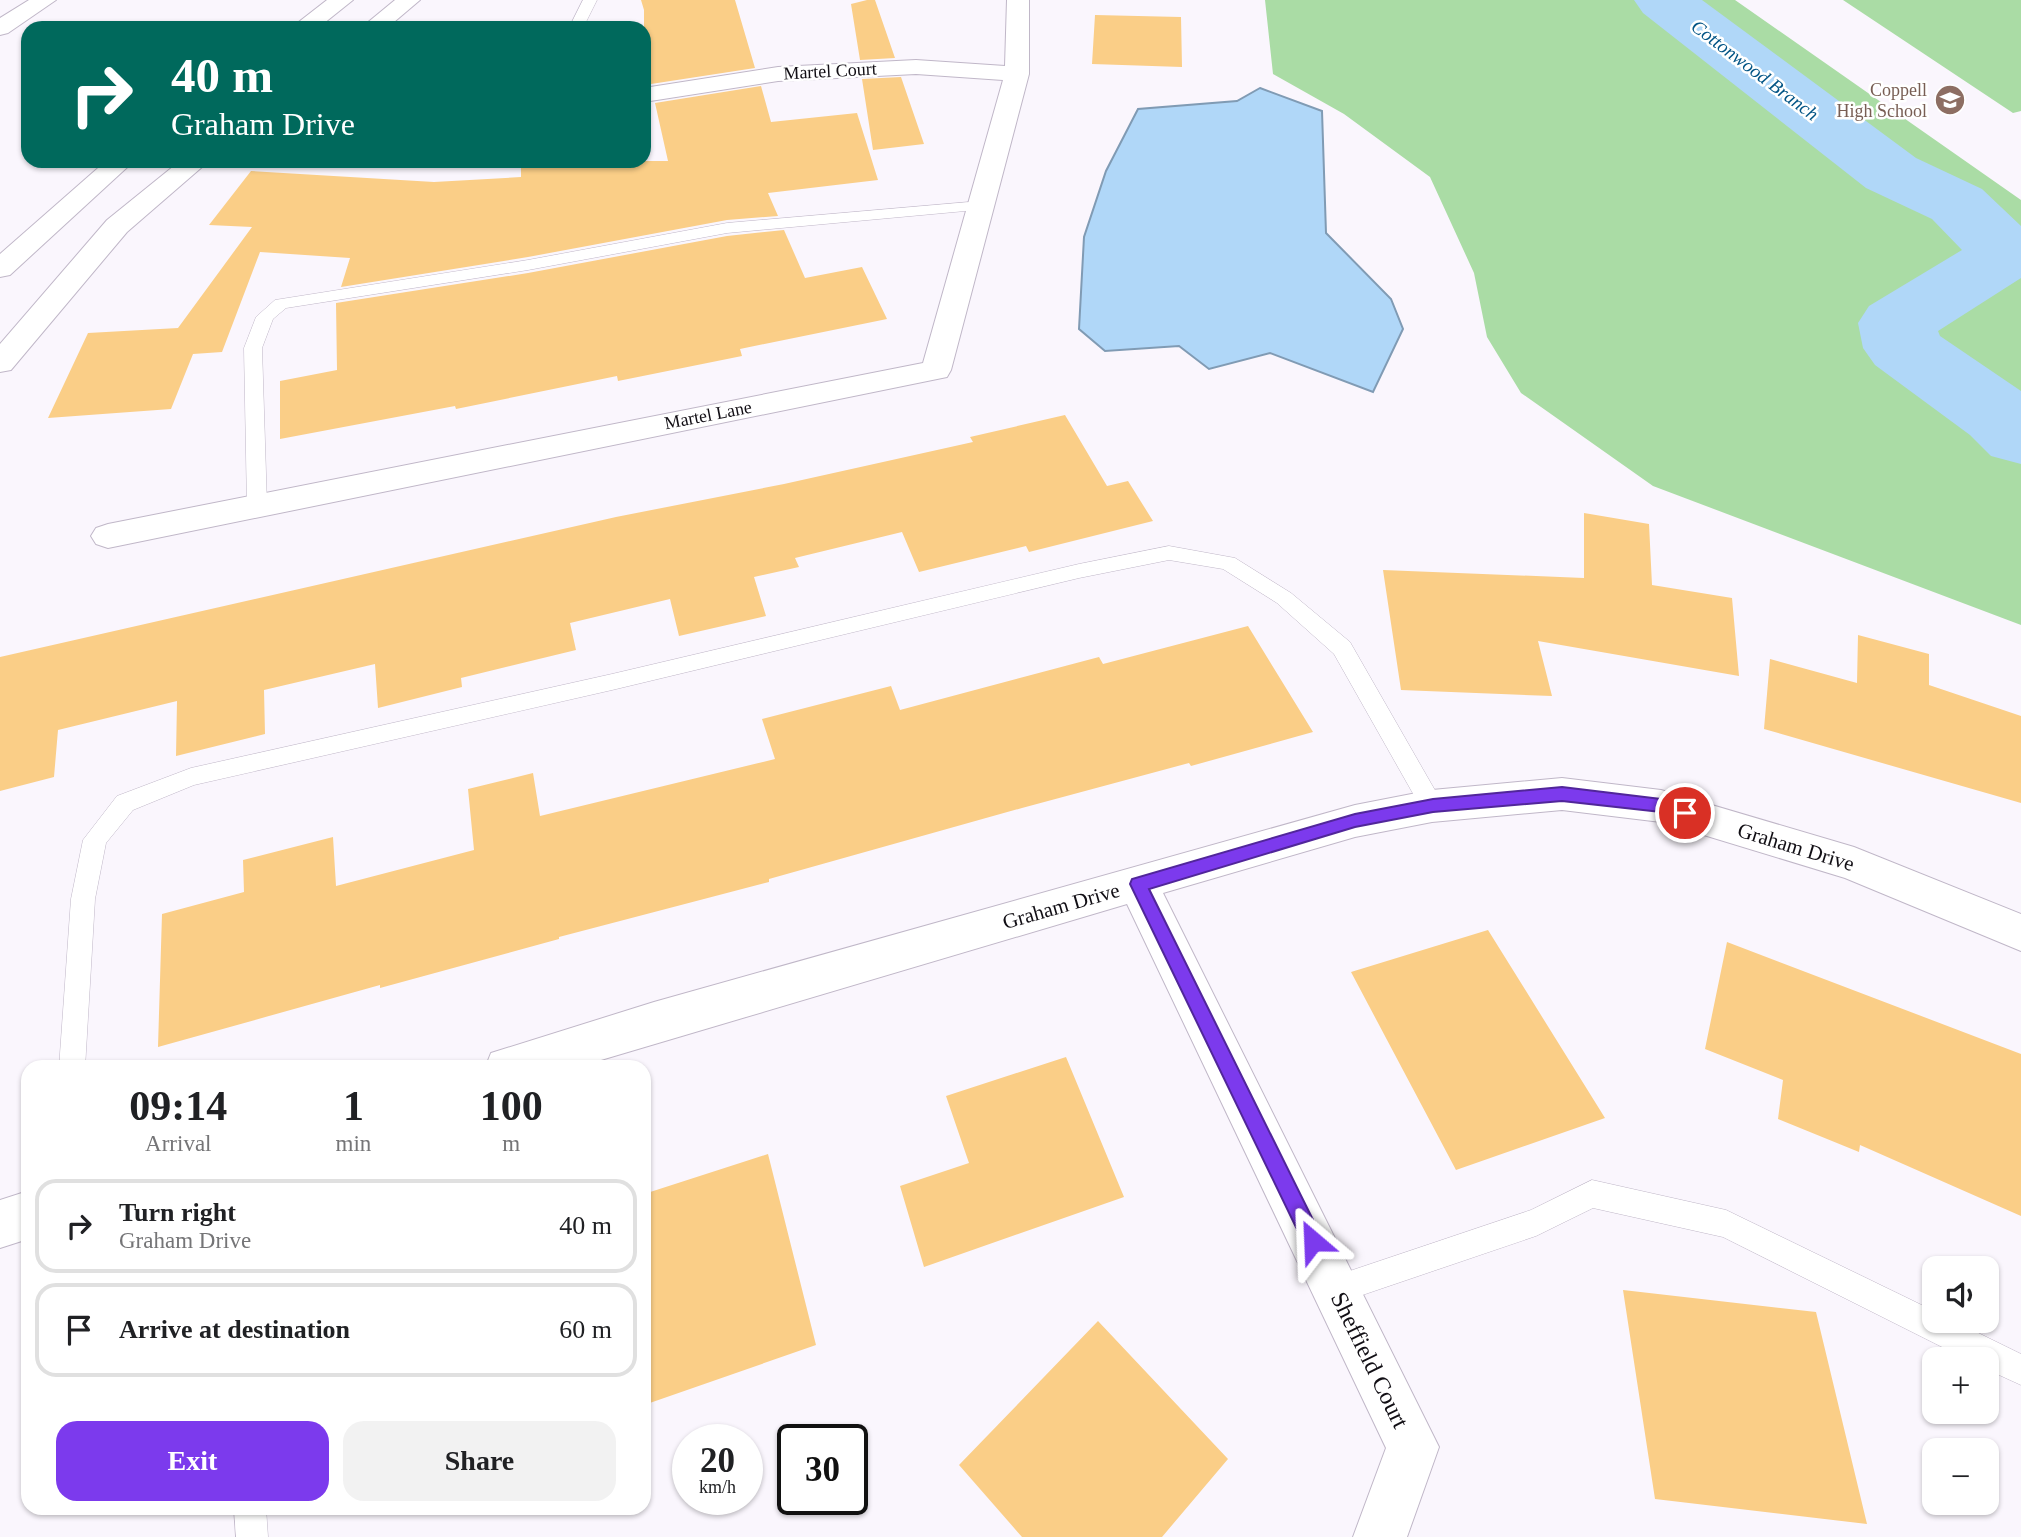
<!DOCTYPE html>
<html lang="en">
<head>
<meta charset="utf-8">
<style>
	:root { --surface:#fff; --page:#f2f2f2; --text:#202124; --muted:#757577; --line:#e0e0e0; --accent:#7c3aed }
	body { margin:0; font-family:"Times New Roman",serif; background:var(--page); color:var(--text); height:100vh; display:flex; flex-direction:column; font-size:26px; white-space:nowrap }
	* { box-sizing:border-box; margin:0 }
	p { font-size:23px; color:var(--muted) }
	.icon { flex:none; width:38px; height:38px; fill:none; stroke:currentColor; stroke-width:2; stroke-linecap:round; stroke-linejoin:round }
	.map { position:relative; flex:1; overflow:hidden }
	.side { position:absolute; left:21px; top:1060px; width:630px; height:455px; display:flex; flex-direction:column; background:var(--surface); border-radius:21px; box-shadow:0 2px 5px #0004 }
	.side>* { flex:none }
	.guide { position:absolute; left:21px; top:21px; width:630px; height:147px; border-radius:21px; box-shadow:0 2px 5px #0004; background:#00695c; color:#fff; overflow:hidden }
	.tools { position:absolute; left:1922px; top:1256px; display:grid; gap:14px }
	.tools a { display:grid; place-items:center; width:77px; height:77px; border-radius:14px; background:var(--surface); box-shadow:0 2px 5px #0004; font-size:35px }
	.speed { position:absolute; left:672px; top:1424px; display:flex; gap:14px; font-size:35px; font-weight:700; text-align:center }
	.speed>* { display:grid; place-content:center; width:91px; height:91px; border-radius:50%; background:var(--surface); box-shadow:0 2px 5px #0004; line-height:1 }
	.speed small { font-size:18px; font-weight:400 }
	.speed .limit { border:4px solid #111; border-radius:10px; background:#fff; color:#111 }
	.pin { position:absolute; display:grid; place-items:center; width:60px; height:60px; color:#fff; margin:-30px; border:4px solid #fff; border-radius:50%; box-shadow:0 2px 7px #0007 }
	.me { position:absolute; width:77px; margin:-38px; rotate:334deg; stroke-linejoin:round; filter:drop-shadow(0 0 5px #0008) }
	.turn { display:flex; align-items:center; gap:24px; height:147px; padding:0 35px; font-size:32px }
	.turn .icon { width:91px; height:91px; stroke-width:2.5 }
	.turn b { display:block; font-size:49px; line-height:60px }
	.eta { display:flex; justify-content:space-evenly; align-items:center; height:119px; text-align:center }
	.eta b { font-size:42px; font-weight:800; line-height:49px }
	.action { display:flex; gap:14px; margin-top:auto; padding:14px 35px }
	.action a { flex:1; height:80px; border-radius:21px; background:var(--accent); color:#fff; font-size:28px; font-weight:800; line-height:80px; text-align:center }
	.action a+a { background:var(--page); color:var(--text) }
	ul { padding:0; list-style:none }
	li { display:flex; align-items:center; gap:21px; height:94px; margin:0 14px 10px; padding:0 21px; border:4px solid var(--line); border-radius:21px }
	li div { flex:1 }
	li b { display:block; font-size:26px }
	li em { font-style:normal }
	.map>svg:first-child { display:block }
	.green { fill:#aadca5 }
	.water { fill:#b0d7f8; stroke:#809bb4; stroke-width:2 }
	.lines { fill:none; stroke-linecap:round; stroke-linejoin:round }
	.river { fill:#b0d7f8; fill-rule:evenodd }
	.building { fill:#face87 }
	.service-casing { stroke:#c0b7c8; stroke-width:1 }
	.minor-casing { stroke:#c0b7c8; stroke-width:2 }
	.tertiary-casing { stroke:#c0b7c8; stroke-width:2 }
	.service { fill:#fff; fill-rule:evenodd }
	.minor { fill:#fff; fill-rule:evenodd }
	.tertiary { fill:#fff; fill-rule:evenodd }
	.route { fill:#7c3aed; stroke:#51269a; stroke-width:2 }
	.labels { text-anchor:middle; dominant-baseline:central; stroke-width:5; stroke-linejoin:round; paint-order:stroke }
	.far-street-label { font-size:18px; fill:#110e14; stroke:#fff }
	.far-education-label { font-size:18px; fill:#785e54; stroke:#fff; text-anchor:end }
	.far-water-label { font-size:19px; font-style:italic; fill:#025485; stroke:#fff }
	.street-label { font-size:21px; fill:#110e14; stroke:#fff }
	.near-street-label { font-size:24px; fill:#110e14; stroke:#fff }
</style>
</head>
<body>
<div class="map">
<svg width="2021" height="1537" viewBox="0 0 2021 1537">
	<rect width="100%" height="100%" fill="#faf6fd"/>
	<path class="green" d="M1265 0H1735L2021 200V625L1653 486 1521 393 1487 337 1474 273 1430 177 1344 114 1273 74Z
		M1843 0H2021V111L2013 113Z"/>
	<path class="water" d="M1260 88 1322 111 1326 233 1391 299 1403 329 1373 392 1270 353 1209 369 1179 346 1105 351 1079 329 1084 237 1106 171 1138 109 1237 101Z"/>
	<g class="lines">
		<path class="river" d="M1634 0H1702L1916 158 1982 189 2021 226V278L1938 331 1940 336 2021 391V464L1991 456 1970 435 1875 365 1863 348 1858 323 1869 306 1962 250 1932 219 1866 188 1643 13Z"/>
	</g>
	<path class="building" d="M641 0H735L755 68 651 84 644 52V10Z
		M867 0H875L895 58 860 60 851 4Z
		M1095 15 1181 17 1182 67 1092 64Z
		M901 77 924 144 873 150 862 79Z
		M761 86 771 122 857 113 878 180 768 193 778 216 727 220 528 257 341 287 350 258 260 252 222 352 193 354 171 409 48 418 88 333 178 328 252 227 209 225 251 171 434 182 521 177V161H668L655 103Z
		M784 230 805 278 862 267 887 319 740 349 742 356 618 381 617 376 456 409 455 406 280 439V381L337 370 336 303 528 273 727 236Z
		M1065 415 1107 486 1128 481 1153 521 1029 552 1026 546 919 572 902 532 795 558 799 567 754 577 766 616 679 636 670 599 570 623 576 650 461 678 462 687 378 708 375 664 264 690 265 734 176 756 177 701 58 730 54 777 0 791V657L616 517 784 484 973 442 970 437Z
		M1584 513 1649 524 1652 585 1732 598 1739 676 1538 641 1552 696 1401 690 1383 570 1584 578Z
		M1248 626 1313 732 1191 766 1189 763 1022 808 769 879V882L559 937V939L380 988V985L158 1047 162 914 244 892 243 860 333 837 336 886 474 850 468 789 533 773 540 816 775 759 762 719 891 686 900 710 1099 657 1103 664Z
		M1858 635 1929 654V685L2021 716V803L1764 729 1770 659 1857 683Z
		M1488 930 1605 1118 1456 1170 1351 972Z
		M1727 942 2021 1054V1216L1860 1145 1859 1152 1778 1119 1783 1080 1705 1049Z
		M1066 1057 1124 1197 924 1267 900 1186 969 1163 946 1096Z
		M768 1154 816 1345 644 1405V1194Z
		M1623 1290 1816 1312 1867 1524 1655 1499Z
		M1098 1321 1228 1459 1162 1537H1022L959 1465Z"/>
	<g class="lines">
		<g class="service-casing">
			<path id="service" d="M583 0H597L583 28H569Z
				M981 201 987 203 989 206 987 209 727 233 528 270 286 308 273 319 262 348 267 506 264 511H250L247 506 244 348 256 317 275 300 528 260 727 223Z
				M1169 546 1235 558 1291 593 1350 642 1440 799 1444 806 1440 813 1432 815 1424 813 1334 654 1277 603 1223 569 1169 560 1079 578 612 690 194 785 133 810 106 843 95 899 85 1068H59L71 899 83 840 117 796 191 768 612 674 1079 564Z
				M1592 1180 1726 1210 1934 1311V1321H1954L2021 1354V1385L1986 1369V1360H1968L1723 1237 1593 1208 1536 1236 1336 1304 1326 1299 1321 1289 1326 1279 1531 1210Z
				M234 1508H266L268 1537H236Z"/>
		</g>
		<g class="minor-casing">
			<path id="minor" d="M29 0H56L8 33 0 35V18Z
				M1007 0H1029V74L951 370 947 377 108 548 96 544 91 536 96 528 108 524 923 363 1003 80 916 74 778 81 644 102V88L778 67 916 60 1005 66Z
				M1562 778 1661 790 1854 847 2021 914V951L1845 878 1661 822 1562 810 1432 822 1355 837 1163 893 1439 1447 1407 1537H1353L1386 1448 1127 904 574 1068H485L491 1053 654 1002 1355 805 1432 790Z
				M28 1191V1239L0 1248V1200Z"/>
		</g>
		<g class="tertiary-casing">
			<path id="tertiary" d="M327 0H353L318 28H291Z
				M395 0H420L387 28H361Z
				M106 161H134L10 275 0 277V254Z
				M180 161H209L127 232 11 370 0 372V344L107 220Z"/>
		</g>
		<use href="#service" class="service"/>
		<use href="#minor" class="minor"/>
		<use href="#tertiary" class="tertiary"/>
	</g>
	<path class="route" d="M1562 787 1661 799 1691 808 1694 813 1691 818 1685 820 1661 812 1562 801 1433 812 1355 827 1149 889 1320 1234 1323 1241 1320 1248 1313 1251 1306 1248 1130 884 1132 879 1355 814 1433 799Z"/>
	<defs>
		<g id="school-disc" transform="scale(1.575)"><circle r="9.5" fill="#8d6e63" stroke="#fff"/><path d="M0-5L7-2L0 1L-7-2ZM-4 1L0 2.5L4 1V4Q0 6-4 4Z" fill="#fff"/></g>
	</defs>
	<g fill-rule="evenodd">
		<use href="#school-disc" x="1950" y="100"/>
	</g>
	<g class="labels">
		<g class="far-street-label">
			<text transform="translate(830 71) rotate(-3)">Martel Court</text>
			<text transform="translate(708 415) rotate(-11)">Martel Lane</text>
		</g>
		<g class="far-education-label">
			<text x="1927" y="90">Coppell<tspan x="1927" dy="21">High School</tspan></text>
		</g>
		<g class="far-water-label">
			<text transform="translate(1755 70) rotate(37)">Cottonwood Branch</text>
		</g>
		<g class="street-label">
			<text transform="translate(1796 847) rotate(17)">Graham Drive</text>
			<text transform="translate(1061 906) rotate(-16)">Graham Drive</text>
		</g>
		<g class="near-street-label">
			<text transform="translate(1370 1360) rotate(64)">Sheffield Court</text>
		</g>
	</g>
</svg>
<div class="tools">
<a><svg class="icon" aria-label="sound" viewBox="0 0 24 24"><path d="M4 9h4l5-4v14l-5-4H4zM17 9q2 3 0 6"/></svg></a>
<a>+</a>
<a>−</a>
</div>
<div class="speed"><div>20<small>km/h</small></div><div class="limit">30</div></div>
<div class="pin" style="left:1685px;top:813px;background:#d93025"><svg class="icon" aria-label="arrive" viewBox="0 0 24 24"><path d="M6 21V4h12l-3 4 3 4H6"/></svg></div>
<svg class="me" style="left:1313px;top:1241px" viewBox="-20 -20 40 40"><path d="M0-17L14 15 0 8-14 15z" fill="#7c3aed" stroke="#fff" stroke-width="4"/></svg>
<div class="guide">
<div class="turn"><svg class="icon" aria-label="right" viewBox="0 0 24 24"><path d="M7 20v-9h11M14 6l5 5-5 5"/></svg><div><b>40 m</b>Graham Drive</div></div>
</div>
<section class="side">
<div class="eta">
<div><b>09:14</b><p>Arrival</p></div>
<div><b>1</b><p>min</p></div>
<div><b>100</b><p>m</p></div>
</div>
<ul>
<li><svg class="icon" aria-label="right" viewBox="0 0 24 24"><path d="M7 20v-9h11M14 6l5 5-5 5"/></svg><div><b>Turn right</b><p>Graham Drive</p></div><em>40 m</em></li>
<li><svg class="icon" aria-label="arrive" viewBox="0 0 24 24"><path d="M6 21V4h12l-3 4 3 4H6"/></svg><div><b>Arrive at destination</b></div><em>60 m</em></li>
</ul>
<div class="action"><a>Exit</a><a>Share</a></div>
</section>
</div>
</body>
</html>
